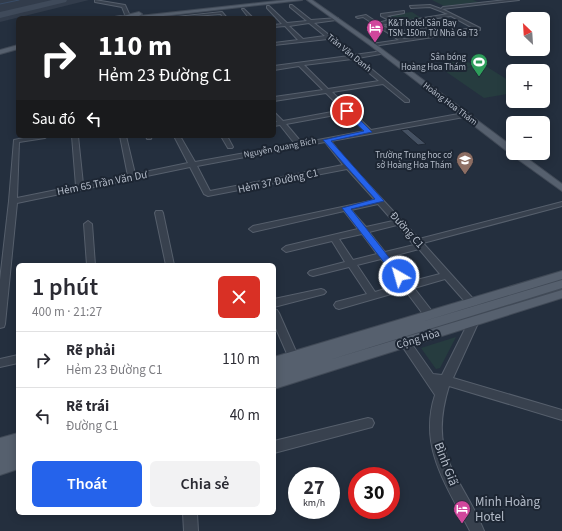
<!DOCTYPE html>
<html lang="vi">
<head>
<meta charset="utf-8">
<style>
	:root { --surface:#fff; --page:#f2f2f3; --text:#2b2b33; --muted:#7c7c81; --line:#e1e1e2; --accent:#2563eb }
	body { margin:0; font-family:"Source Sans 3",sans-serif; background:var(--page); color:var(--text); height:100vh; display:flex; flex-direction:column; font-size:15px; white-space:nowrap }
	* { box-sizing:border-box; margin:0 }
	p { font-size:13px; color:var(--muted) }
	.icon { flex:none; width:22px; height:22px; fill:none; stroke:currentColor; stroke-width:2; stroke-linecap:round; stroke-linejoin:round }
	.map { position:relative; flex:1; overflow:hidden }
	.side { position:absolute; left:16px; top:263px; width:260px; height:252px; display:flex; flex-direction:column; background:var(--surface); border-radius:6px; box-shadow:0 2px 10px #0003 }
	.side>* { flex:none }
	.top-card { position:absolute; left:16px; top:16px; width:260px; height:122px; border-radius:6px; box-shadow:0 2px 10px #0003; background:#202124; color:#fff; overflow:hidden }
	.needle { width:26px; rotate:335deg }
	.controls { position:absolute; left:506px; top:12px; display:grid; gap:8px }
	.controls a { display:grid; place-items:center; width:44px; height:44px; border-radius:6px; background:var(--surface); box-shadow:0 2px 10px #0003; font-size:20px }
	.speed { position:absolute; left:288px; top:467px; display:flex; gap:8px; font-size:20px; font-weight:700; text-align:center }
	.speed>* { display:grid; place-content:center; width:52px; height:52px; border-radius:50%; background:var(--surface); box-shadow:0 2px 10px #0003; line-height:1 }
	.speed small { font-size:10px; font-weight:400 }
	.speed .limit { border:6px solid #d22; background:#fff; color:#111 }
	.pin { position:absolute; display:grid; place-items:center; width:34px; height:34px; color:#fff; margin:-17px; border:2px solid #fff; border-radius:50%; box-shadow:0 1px 4px #0007 }
	.me { position:absolute; width:44px; margin:-22px; rotate:322deg; stroke-linejoin:round; filter:drop-shadow(0 0 3px #0008) }
	.turn { display:flex; align-items:center; gap:14px; height:84px; padding:0 16px; font-size:18px }
	.turn .icon { width:52px; height:52px; stroke-width:2.5 }
	.turn b { display:block; font-size:28px; line-height:34px }
	.then { display:flex; align-items:center; height:38px; padding:0 16px; background:#0003; gap:8px; font-size:15px }
	.round { display:grid; place-items:center; flex:none; width:42px; height:42px; border-radius:6px; background:var(--page) }
	.summary { display:flex; align-items:center; justify-content:space-between; height:68px; padding:0 16px }
	h1 { font-size:24px; font-weight:600; line-height:30px }
	.cta { display:flex; gap:8px; margin-top:auto; padding:8px 16px }
	.cta a { flex:1; height:46px; border-radius:6px; background:var(--accent); color:#fff; font-size:16px; font-weight:600; line-height:46px; text-align:center }
	.cta a+a { background:var(--page); color:var(--text) }
	ul { padding:0; list-style:none }
	li { display:flex; align-items:center; gap:12px; height:56px; padding:0 16px; border-top:1px solid var(--line) }
	li div { flex:1 }
	li b { display:block; font-size:15px }
	li em { font-style:normal }
	.map>svg:first-child { display:block }
	.airport { fill:#323c4b }
	.green { fill:#263c3f }
	.lines { fill:none; stroke-linecap:round; stroke-linejoin:round }
	.stream { stroke:#394c67; stroke-width:1 }
	.taxiway { fill:#3f4a5a; fill-rule:evenodd }
	.building { fill:#455162; stroke:#1f2835 }
	.minor-casing { stroke:#565f6c; stroke-width:2 }
	.major-casing { stroke:#414a57; stroke-width:2 }
	.minor { fill:#38414e; fill-rule:evenodd }
	.major { fill:#56606e; fill-rule:evenodd }
	.route { fill:#2563eb; stroke:#184099 }
	.labels { text-anchor:middle; dominant-baseline:central; stroke-width:4; stroke-linejoin:round; paint-order:stroke }
	.far-poi-label { font-size:9px; fill:#b4bcc9; stroke:#1d2633; text-anchor:end }
	.far-street-label { font-size:9px; fill:#b4bcc9; stroke:#1d2633 }
	.street-label { font-size:11px; fill:#b4bcc9; stroke:#1d2633 }
	.near-street-label { font-size:13px; fill:#b4bcc9; stroke:#1d2633 }
	.near-poi-label { font-size:13px; fill:#b4bcc9; stroke:#1d2633; text-anchor:start }
</style>
</head>
<body>
<div class="map">
<svg width="562" height="531" viewBox="0 0 562 531">
	<rect width="100%" height="100%" fill="#242f3e"/>
	<path class="airport" d="M0 0H89L0 22Z"/>
	<path class="green" d="M432 0H473L478 2 444 6Z
		M412 12 421 18 396 21 387 15Z
		M462 58 474 66 455 69 443 61Z
		M484 65 513 83V93L484 98 445 71Z
		M456 337 440 368 436 369 421 348Z"/>
	<g class="lines">
		<path class="stream" d="M0 4 19 0"/>
		<path class="taxiway" d="M52 0H67L66 2 0 18V12Z"/>
	</g>
	<path class="building" d="M408 129 426 144 418 145 401 130Z"/>
	<g class="lines">
		<g class="minor-casing">
			<path id="minor" d="M95 0 125 5 130 16 126 17 122 7 95 2Z
				M506 0H519L442 9 480 28V30L373 46 371 45V44L399 40 363 17 358 18 356 17 366 15 378 23 389 20 381 16V14L404 11V13L387 16 395 20V22L381 25 394 32 443 25 445 26 397 35 404 39 473 28 451 16 386 26 388 24 448 14 430 7 411 8 410 6 430 5 441 9 443 7Z
				M290 5H292L311 20 338 18 336 20 314 23 354 55 383 51 386 53 358 58 409 100V102H405L383 84 332 92 371 130 464 113 467 115 464 117 331 141 344 158 419 239 562 202V206L423 243 476 302 474 305H468L445 279 414 288 435 315 434 318H426L405 290 339 309 336 308 334 305 336 302 367 294 349 267 313 276 310 275 308 273 310 271 345 262 332 241 286 252 282 249 286 246 358 229 344 211 253 232 249 229 253 226 375 200 347 169 208 196 204 194 190 167 17 203 5 324 4 327 0 328V280L9 201 14 140 33 136H48L45 138 19 142 17 198 76 186 72 136H78L83 184 128 176 120 136H126L135 174 188 163 174 136H180L195 162 295 144 280 125 274 126V122H277L274 118V112L283 121 343 110 326 93 274 101V97L323 90 299 66 274 70V66L349 56 328 39 274 45V43L298 40 285 26 274 27V25L282 24 267 8V6H269L287 23 307 21 290 7ZM309 23 325 36 303 39 289 26ZM352 59 379 81 328 89 304 65ZM346 113 365 131 302 143 286 124ZM325 142 343 165 210 191 197 166ZM378 204 393 221 366 227 351 210ZM397 225 414 245 385 252 369 232ZM362 234 377 254 353 260 339 239ZM419 249 440 274 409 282 389 257ZM381 259 401 284 375 292 357 265Z
				M242 9H244L253 18H249Z
				M222 12 227 18H223L221 14 167 18Z
				M122 16 124 18H107Z
				M146 136H152L151 139H147Z
				M221 136H227L233 147 232 148H228Z
				M156 211H162L163 213 174 265H166L155 213Z
				M88 221 92 224 95 265H87L84 224Z
				M321 289 324 290 326 292 324 294 274 307V299Z
				M274 309 277 310 279 313 298 356 297 359 293 360 289 359 288 356 274 324Z
				M474 317 478 318 479 321 453 378 562 410V420L449 386C427 457 460 472 484 531H470C447 486 418 447 435 395L400 343 401 340 405 339 409 340 433 374 442 375 469 321 470 318Z
				M18 355V363L0 367V359Z
				M368 418 372 419 374 423 372 427 274 453V441Z
				M183 513H197L198 531H184Z"/>
		</g>
		<g class="major-casing">
			<path id="major" d="M286 0H302L146 18H115L139 12 142 14 139 16Z
				M307 0H312L375 44 513 147V153H520L562 184V191L512 155 371 46Z
				M18 45V49L0 54V50Z
				M562 271V279L421 322 562 280V288L329 360 562 290V298L274 389V357Z
				M18 433V469L0 475V438Z"/>
		</g>
		<use href="#minor" class="minor"/>
		<use href="#major" class="major"/>
	</g>
	<path class="route" d="M344 109H349L372 132 331 141 384 201 351 209 402 274V278H396L342 208 375 199 323 140 364 131 344 112Z"/>
	<defs>
		<g id="hotel-pin" transform="scale(0.9)"><path d="M0 17L-7.5 6A9.5 9.5 0 1 1 7.5 6Z" fill="#d1479c" stroke="#1d2633"/><path d="M-6-4.5h1.5V1H6V5H4.5V3h-9V5H-6ZM-4 0a1.8 1.8 0 1 1 3.6 0ZM.5 0V-2.5h3Q6-2.5 6 0Z" fill="#fff"/></g>
		<g id="stadium-pin" transform="scale(0.9)"><path d="M0 17L-7.5 6A9.5 9.5 0 1 1 7.5 6Z" fill="#2e9e5b" stroke="#1d2633"/><path d="M0-5a6.5 5 0 1 0 0 10a6.5 5 0 1 0 0-10ZM-3.5-1.8h7v3.6h-7Z" fill="#fff"/></g>
		<g id="school-pin" transform="scale(0.9)"><path d="M0 17L-7.5 6A9.5 9.5 0 1 1 7.5 6Z" fill="#8d6e63" stroke="#1d2633"/><path d="M0-5L7-2L0 1L-7-2ZM-4 1L0 2.5L4 1V4Q0 6-4 4Z" fill="#fff"/></g>
	</defs>
	<g fill-rule="evenodd">
		<use href="#hotel-pin" x="375" y="28"/>
		<use href="#stadium-pin" x="479" y="62"/>
		<use href="#school-pin" x="465" y="160"/>
		<use href="#hotel-pin" x="462" y="509"/>
	</g>
	<g class="labels">
		<g class="far-poi-label">
			<text x="388" y="23" text-anchor="start">K&amp;T hotel Sân Bay<tspan x="388" dy="10">TSN-150m Từ Nhà Ga T3</tspan></text>
			<text x="466" y="57">Sân bóng<tspan x="466" dy="10">Hoàng Hoa Thám</tspan></text>
			<text x="452" y="155">Trường Trung học cơ<tspan x="452" dy="10">sở Hoàng Hoa Thám</tspan></text>
		</g>
		<g class="far-street-label">
			<text transform="translate(349 53) rotate(39)">Trần Văn Danh</text>
			<text transform="translate(450 104) rotate(37)">Hoàng Hoa Thám</text>
			<text transform="translate(280 148) rotate(-11)">Nguyễn Quang Bích</text>
		</g>
		<g class="street-label">
			<text transform="translate(278 181) rotate(-12)">Hẻm 37 Đường C1</text>
			<text transform="translate(102 183) rotate(-11)">Hẻm 65 Trần Văn Dư</text>
			<text transform="translate(407 230) rotate(48)">Đường C1</text>
			<text transform="translate(418 339) rotate(-17)">Cộng Hòa</text>
		</g>
		<g class="near-street-label">
			<text transform="translate(446 464) rotate(69)">Bình Giã</text>
		</g>
		<g class="near-poi-label">
			<text x="475" y="502">Minh Hoàng<tspan x="475" dy="15">Hotel</tspan></text>
		</g>
	</g>
</svg>
<div class="controls">
<a><svg class="needle" viewBox="-14 -14 28 28"><path d="M0-13l5 13h-10z" fill="#e53935"/><path d="M0 13l5-13h-10z" fill="#7c7c81"/></svg></a>
<a>+</a>
<a>−</a>
</div>
<div class="speed"><div>27<small>km/h</small></div><div class="limit">30</div></div>
<div class="pin" style="left:347px;top:111px;background:#d93025"><svg class="icon" aria-label="arrive" viewBox="0 0 24 24"><path d="M6 21V4h12l-3 4 3 4H6"/></svg></div>
<svg class="me" style="left:399px;top:276px" viewBox="-20 -20 40 40"><circle r="17" fill="#2563eb" stroke="#fff" stroke-width="3"/><path d="M0-11L8 9 0 5-8 9z" fill="#fff"/></svg>
<div class="top-card">
<div class="turn"><svg class="icon" aria-label="right" viewBox="0 0 24 24"><path d="M7 20v-9h11M14 6l5 5-5 5"/></svg><div><b>110 m</b>Hẻm 23 Đường C1</div></div>
<div class="then">Sau đó<svg class="icon" aria-label="left" viewBox="0 0 24 24"><path d="M17 20v-9H6M10 6l-5 5 5 5"/></svg></div>
</div>
<section class="side">
<div class="summary"><div><h1>1 phút</h1><p>400 m · 21:27</p></div><a class="round" style="background:#d93025;color:#fff"><svg class="icon" aria-label="close" viewBox="0 0 24 24"><path d="M6 6l12 12M18 6L6 18"/></svg></a></div>
<ul>
<li><svg class="icon" aria-label="right" viewBox="0 0 24 24"><path d="M7 20v-9h11M14 6l5 5-5 5"/></svg><div><b>Rẽ phải</b><p>Hẻm 23 Đường C1</p></div><em>110 m</em></li>
<li><svg class="icon" aria-label="left" viewBox="0 0 24 24"><path d="M17 20v-9H6M10 6l-5 5 5 5"/></svg><div><b>Rẽ trái</b><p>Đường C1</p></div><em>40 m</em></li>
</ul>
<div class="cta"><a>Thoát</a><a>Chia sẻ</a></div>
</section>
</div>
</body>
</html>
